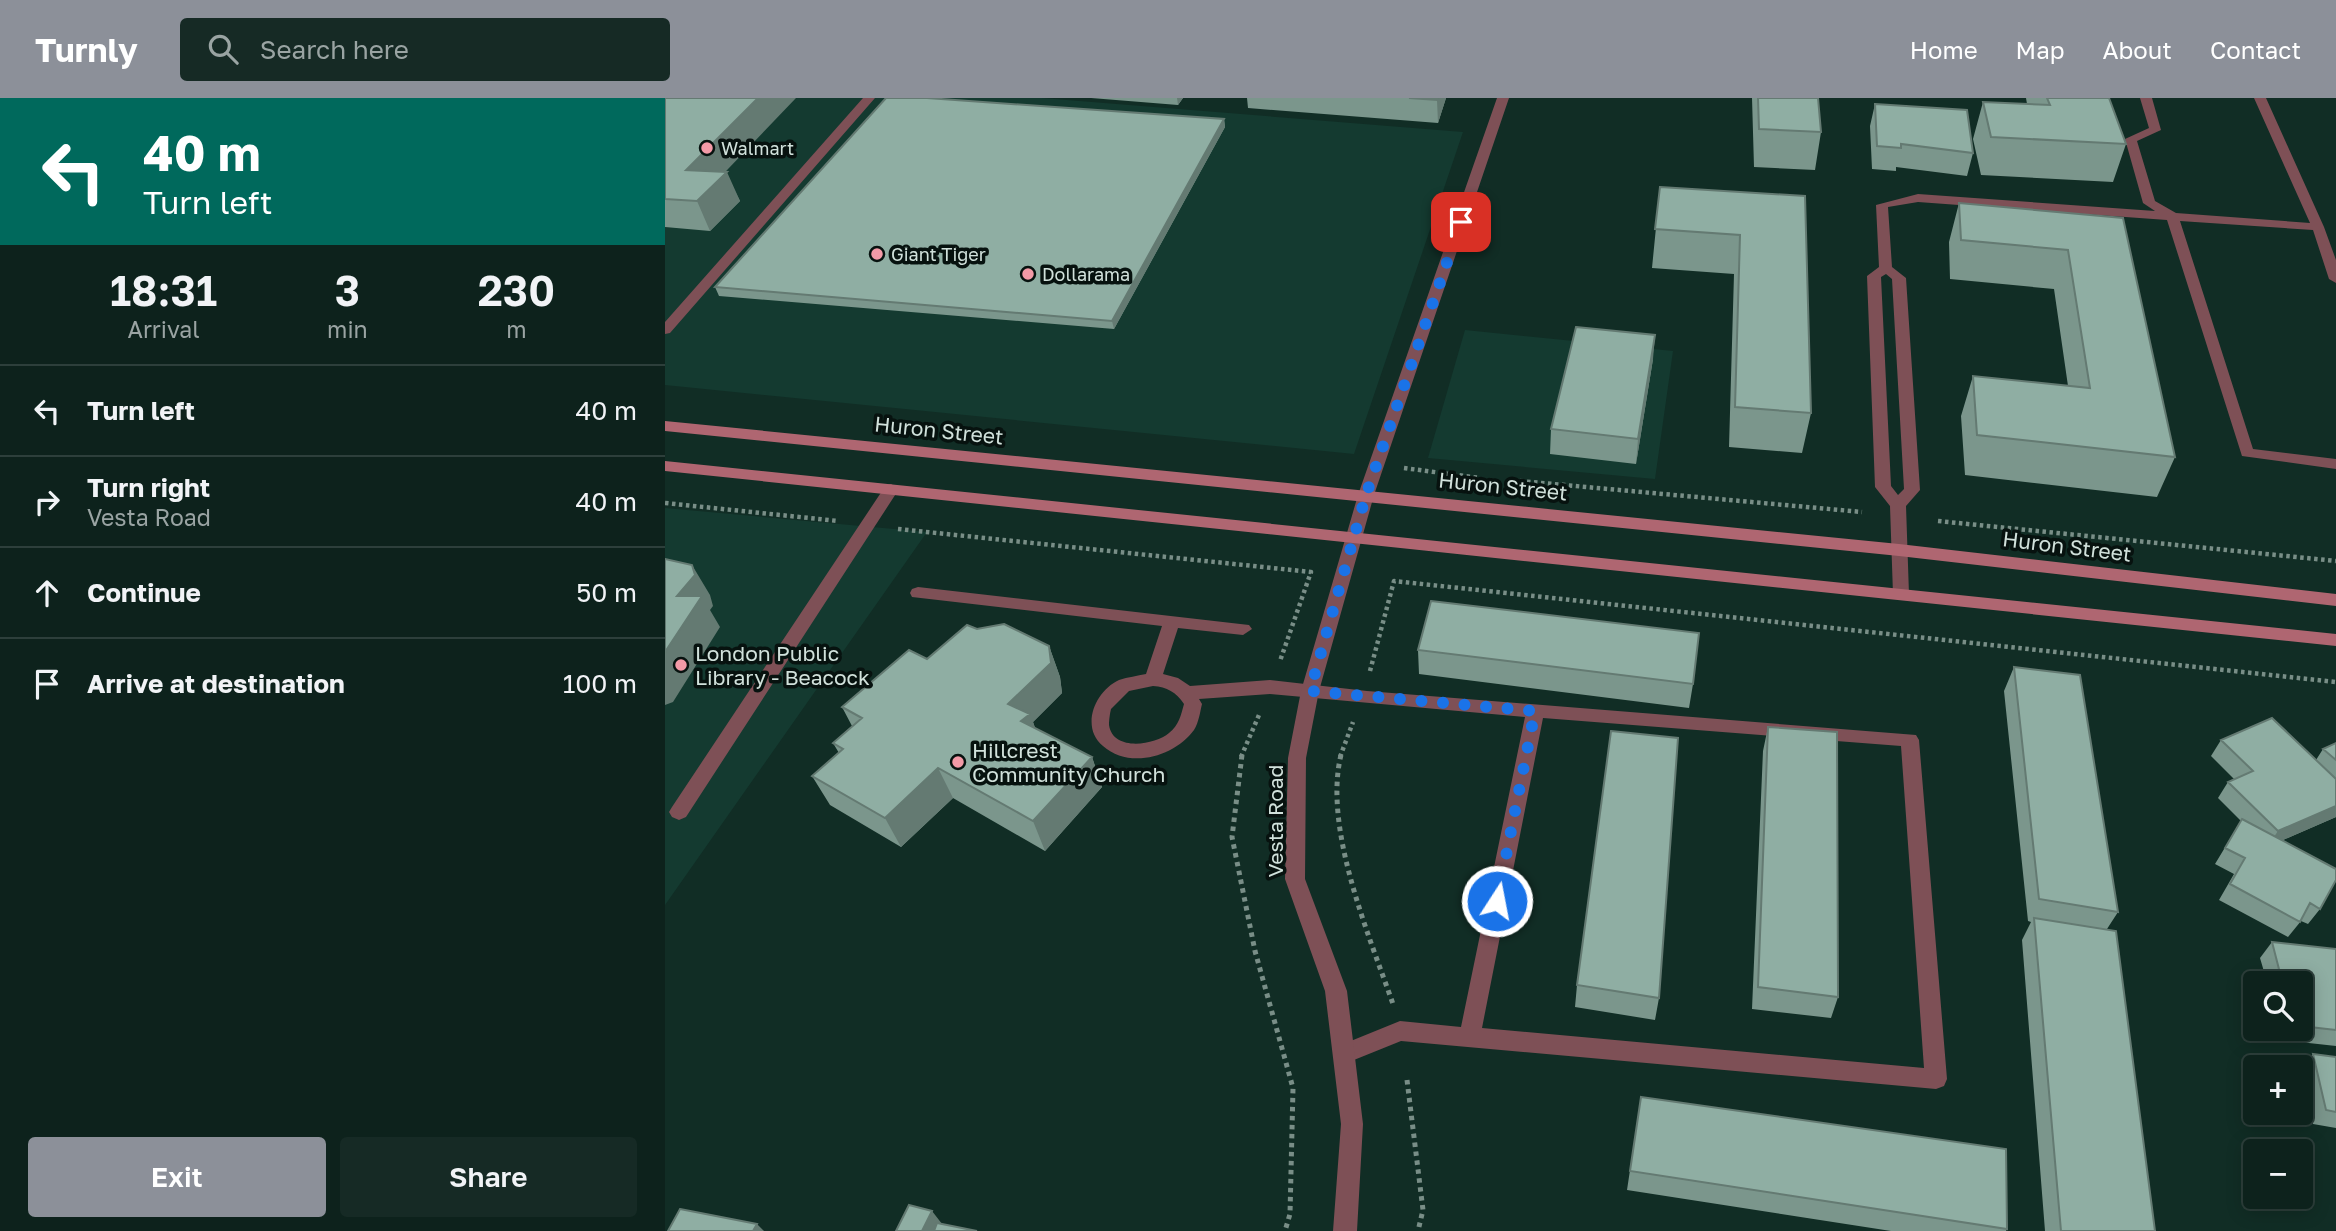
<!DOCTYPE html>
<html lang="en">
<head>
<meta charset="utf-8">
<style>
	:root { --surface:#0d221c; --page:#162a25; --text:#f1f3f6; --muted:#9aa4a3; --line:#2d3f3b; --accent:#8c9099 }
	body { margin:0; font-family:"Golos Text",sans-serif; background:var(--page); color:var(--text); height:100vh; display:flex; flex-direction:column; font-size:26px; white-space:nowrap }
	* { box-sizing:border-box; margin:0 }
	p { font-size:23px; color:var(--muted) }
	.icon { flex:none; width:38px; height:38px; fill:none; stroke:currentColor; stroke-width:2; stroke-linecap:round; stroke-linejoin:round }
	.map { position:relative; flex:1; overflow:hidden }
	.drawer { display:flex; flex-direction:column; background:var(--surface); width:665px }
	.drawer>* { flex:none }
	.guide { background:#00695c; color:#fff; overflow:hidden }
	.buttons { position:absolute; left:1578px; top:873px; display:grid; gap:14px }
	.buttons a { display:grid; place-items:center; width:70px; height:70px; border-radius:7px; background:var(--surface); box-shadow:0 4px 18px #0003,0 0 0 2px var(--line); font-size:35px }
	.pin { position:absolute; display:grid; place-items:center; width:60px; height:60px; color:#fff; margin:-30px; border-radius:14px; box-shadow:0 4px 10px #0006 }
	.me { position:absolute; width:77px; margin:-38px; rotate:11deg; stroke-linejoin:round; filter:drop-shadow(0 0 5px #0008) }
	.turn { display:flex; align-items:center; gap:24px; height:147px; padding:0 28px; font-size:32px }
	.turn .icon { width:91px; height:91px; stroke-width:2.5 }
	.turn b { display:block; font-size:49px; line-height:60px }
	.eta { display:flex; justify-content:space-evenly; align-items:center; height:119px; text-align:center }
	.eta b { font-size:42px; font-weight:600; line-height:49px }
	.cta { display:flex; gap:14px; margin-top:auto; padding:14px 28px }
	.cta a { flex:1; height:80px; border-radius:7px; background:var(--accent); color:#fff; font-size:28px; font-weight:600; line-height:80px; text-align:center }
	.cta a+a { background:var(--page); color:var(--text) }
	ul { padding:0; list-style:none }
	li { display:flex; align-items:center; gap:21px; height:91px; padding:0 28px; border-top:2px solid var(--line) }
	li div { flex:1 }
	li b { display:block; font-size:26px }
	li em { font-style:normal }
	header { display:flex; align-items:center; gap:42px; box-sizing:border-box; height:98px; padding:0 35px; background:var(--accent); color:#fff }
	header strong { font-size:33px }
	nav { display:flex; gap:38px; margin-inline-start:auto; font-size:24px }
	.search { width:490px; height:63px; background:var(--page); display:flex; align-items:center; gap:18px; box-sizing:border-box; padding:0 24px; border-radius:7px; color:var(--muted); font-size:26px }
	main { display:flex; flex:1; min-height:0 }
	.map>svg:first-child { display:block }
	.built { fill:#143a30 }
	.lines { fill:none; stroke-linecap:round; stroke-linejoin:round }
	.path-far1 { stroke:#798e87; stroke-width:4.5; stroke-dasharray:3.5 3.5; stroke-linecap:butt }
	.path { stroke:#798e87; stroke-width:5; stroke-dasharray:4.5 4.5; stroke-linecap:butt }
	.lane { fill:#7e5056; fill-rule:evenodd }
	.street { fill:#7e5056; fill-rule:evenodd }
	.secondary { fill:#af6671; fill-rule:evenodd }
	.wall { fill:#7b968c; fill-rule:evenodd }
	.shaded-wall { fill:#647a72 }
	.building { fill:#8faea3; stroke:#647a72; stroke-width:2 }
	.route { stroke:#1a73e8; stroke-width:12; stroke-dasharray:0 21.6 }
	.poi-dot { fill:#f39aa7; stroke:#07120f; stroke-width:2.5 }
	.labels { text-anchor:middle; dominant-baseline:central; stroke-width:7; stroke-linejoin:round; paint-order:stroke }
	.far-poi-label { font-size:18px; fill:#d1e1db; stroke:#07120f; text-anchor:start }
	.street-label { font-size:21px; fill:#d1e1db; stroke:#07120f }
	.poi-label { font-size:21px; fill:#d1e1db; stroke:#07120f; text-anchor:start }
</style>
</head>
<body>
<header>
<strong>Turnly</strong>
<div class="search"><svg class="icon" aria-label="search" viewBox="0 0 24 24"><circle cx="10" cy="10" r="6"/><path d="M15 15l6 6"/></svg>Search here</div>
<nav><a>Home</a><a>Map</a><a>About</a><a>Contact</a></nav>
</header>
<main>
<section class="drawer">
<div class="guide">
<div class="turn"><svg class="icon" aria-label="left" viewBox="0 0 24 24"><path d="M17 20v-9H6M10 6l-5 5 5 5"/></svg><div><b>40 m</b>Turn left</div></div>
</div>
<div class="eta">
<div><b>18:31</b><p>Arrival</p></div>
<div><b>3</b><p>min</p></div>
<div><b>230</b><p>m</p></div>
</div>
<ul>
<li><svg class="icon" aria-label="left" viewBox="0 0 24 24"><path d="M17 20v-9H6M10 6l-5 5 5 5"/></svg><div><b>Turn left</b></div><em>40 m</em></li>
<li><svg class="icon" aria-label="right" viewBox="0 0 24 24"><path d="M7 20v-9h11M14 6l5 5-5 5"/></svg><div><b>Turn right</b><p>Vesta Road</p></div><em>40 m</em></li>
<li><svg class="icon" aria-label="ahead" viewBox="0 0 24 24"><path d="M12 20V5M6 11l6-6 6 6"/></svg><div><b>Continue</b></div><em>50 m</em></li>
<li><svg class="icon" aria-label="arrive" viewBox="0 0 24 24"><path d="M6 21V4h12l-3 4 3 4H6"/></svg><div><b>Arrive at destination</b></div><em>100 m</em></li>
</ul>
<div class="cta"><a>Exit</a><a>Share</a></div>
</section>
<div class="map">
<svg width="1671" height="1133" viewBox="0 0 1671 1133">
	<rect width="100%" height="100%" fill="#112d25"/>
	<path class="built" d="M0 0H377L798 34 689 356 0 287Z
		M800 232 1008 253 990 381 763 360Z
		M0 410 262 434 0 807Z"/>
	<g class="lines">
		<path class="path-far1" d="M739 370 815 380
			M855 383 1197 414
			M0 405 173 423
			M1273 423 1671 463
			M233 431 646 474 615 563
			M705 573 729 483 1671 584
			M576 659 594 617
			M675 659 688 624"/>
		<path class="path" d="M577 657 567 739 590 853 628 990 625 1116 620 1133
			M676 657C658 730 704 837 728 906
			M742 982 758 1112 753 1133"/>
		<path class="lane" d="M198 0H210L5 235 0 236V224Z
			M832 0H844L709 397 707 401H695L693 397Z
			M1475 0H1487L1496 32 1472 43 1490 103 1511 115 1645 125 1589 0H1601L1659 129 1671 162V185L1664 181 1648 132 1515 123 1588 351 1671 361V371L1577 358 1502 122 1253 104 1223 109 1227 169 1241 180 1255 392 1241 408 1244 496 1236 502 1230 500 1228 496 1225 408 1210 389 1202 178 1214 169 1211 107 1253 96 1490 113 1478 105 1460 41 1484 30ZM1221 176 1227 181 1239 391 1233 397 1226 388 1216 179Z
			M226 386 234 391 21 719 14 722 7 719 4 714 7 709 221 387Z
			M253 489 584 527 587 531 578 537 513 530 498 576 513 580 525 588 605 582 702 593 1251 637 1254 642 1282 981 1279 988 1271 991 736 943 679 966 671 963 668 956 671 949 735 923 796 929 860 619 605 596 534 601 537 606C535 614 534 624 529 632 510 658 465 672 438 648 415 629 430 593 454 582 463 579 472 578 481 576L497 528 247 499 245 495 247 491ZM488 588C502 589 511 594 519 606 516 617 514 627 504 635 490 647 448 654 444 627 444 622 445 615 446 611L464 593ZM878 620 1236 648 1259 970 817 930Z"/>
		<path class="street" d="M701 392 709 397 654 593 641 660 640 781 682 893 698 1026 692 1133H668L676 1026 660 893 620 781 623 660 636 593 693 397Z"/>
		<path class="secondary" d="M0 323 1234 446 1671 496V508L1234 458 0 333Z
			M0 363 1671 536V548L0 373Z"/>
	</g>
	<path class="wall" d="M0 0 60 74 75 103 45 133 0 129Z
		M426 0H518L513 7Z
		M582 0H781L773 25 583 10Z
		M1087 0H1153L1156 34 1150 72 1089 69Z
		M1361 0H1444L1461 46 1448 84 1316 77 1308 41 1318 4 1362 6Z
		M1210 6 1308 55 1302 78 1231 69V73L1207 71 1205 28Z
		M559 21 560 29 449 231 54 198 50 189Z
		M995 89 1140 98 1146 315 1137 355 1064 349 1069 176 987 170Z
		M1294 105 1458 120 1510 359 1492 399 1300 377 1296 318 1308 278 1403 288 1389 191 1285 181 1284 144Z
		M988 261 971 366 885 356 886 331Z
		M312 531 384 548 395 579 397 595 368 624 370 630 427 659 437 689 380 753 288 700 236 749 165 707 147 678 174 655 168 645 187 628 177 609 262 561Z
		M753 552 1028 586 1024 610 754 576Z
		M1349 569 1453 814 1442 831 1490 1133H1380L1357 842 1366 824 1363 823 1339 593Z
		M1103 629 1173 899 1166 920 1087 911 1098 653Z
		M1556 642 1651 662 1658 651 1671 645V719L1618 742 1655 811 1643 826 1636 823 1623 839 1554 802 1569 776 1550 766 1576 723 1553 700 1563 684 1569 681 1546 658Z
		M1607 844 1671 851V948L1591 939 1580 892 1592 877H1600L1595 860ZM1591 886H1636V931H1591Z
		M912 887 994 900 990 922 910 909Z
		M1648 956 1671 959V1030L1648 1026 1636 978V970H1635Z
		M976 999 1342 1131 1341 1133H1226L962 1092Z"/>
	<path class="shaded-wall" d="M93 0H131L40 95 62 74 75 103 45 133 32 103 21 72Z
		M512 0H518L513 7Z
		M773 0H781L773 25 772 2Z
		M559 21 560 29 449 231 447 223Z
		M990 237 988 261 971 366 973 341Z
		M27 467 45 497 48 508 45 512 55 529 8 604 0 607V554L12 498Z
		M384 548 395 579 397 595 368 624 376 646 343 606Z
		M427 659 437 689 380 753 368 723Z
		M273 670 288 700 236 749 220 720Z
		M1671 708V719L1602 749 1613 733Z
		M267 1113 281 1131 280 1133H257Z
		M92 1126 99 1133H88Z"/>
	<path class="building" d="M0 0H93L21 72 62 74 32 103 0 101Z
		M221 0H262L559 21 447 223 50 189Z
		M744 0H773L772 2Z
		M1093 0H1153L1156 34 1094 31Z
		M1382 0H1444L1461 46 1326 39 1318 4 1385 7Z
		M1210 6 1302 12 1308 55 1236 46V50L1212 48Z
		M995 89 1140 98 1146 315 1070 309 1075 137 990 131Z
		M1294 105 1458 120 1510 359 1312 337 1308 278 1425 290 1403 152 1296 142Z
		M911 229 990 237 973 341 886 331Z
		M0 461 27 467 30 477 12 498H37L0 554Z
		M766 503 1034 535 1028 586 753 552Z
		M339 526 384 548 386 565 343 606 365 616 356 623 427 659 368 723 273 670 220 720 147 678 178 651 168 645 197 620 177 609 244 552 262 561 302 527 312 531Z
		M1349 569 1415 577 1453 814 1374 801Z
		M1607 620 1671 681V708L1613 733 1563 684 1588 673 1556 642Z
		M1103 629 1172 634 1173 899 1093 889Z
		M946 633 1013 640 994 900 912 887Z
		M1671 645V662L1658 651Z
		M1577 721 1671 771V782L1655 811 1645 805 1635 824 1565 786 1580 760 1560 750Z
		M1369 820 1451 833 1490 1133H1396Z
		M1607 844 1671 851V932L1636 928V886H1594L1592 877 1616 879Z
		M1648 956 1671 959V1014L1661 1012Z
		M976 999 1341 1051 1342 1131 965 1073Z
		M244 1107 267 1113 257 1133H231Z
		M15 1111 92 1126 88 1133H3Z
		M272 1125 312 1133H269Z"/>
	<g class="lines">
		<path class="route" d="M796 124 701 397 645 593 870 613 832 803"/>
	</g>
	<g class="poi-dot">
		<circle cx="42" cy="50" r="7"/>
		<circle cx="212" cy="156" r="7"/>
		<circle cx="363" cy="176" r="7"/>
		<circle cx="16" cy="567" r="7"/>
		<circle cx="293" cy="664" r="7"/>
	</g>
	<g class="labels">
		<g class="far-poi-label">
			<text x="56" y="50">Walmart</text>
			<text x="226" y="156">Giant Tiger</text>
			<text x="377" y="176">Dollarama</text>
		</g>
		<g class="street-label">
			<text transform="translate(274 332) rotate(6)">Huron Street</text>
			<text transform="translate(838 388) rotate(6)">Huron Street</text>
			<text transform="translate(1402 448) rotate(7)">Huron Street</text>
			<text transform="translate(610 723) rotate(-90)">Vesta Road</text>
		</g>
		<g class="poi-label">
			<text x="30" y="555">London Public<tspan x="30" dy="24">Library - Beacock</tspan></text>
			<text x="307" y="652">Hillcrest<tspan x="307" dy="24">Community Church</tspan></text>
		</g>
	</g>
</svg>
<div class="buttons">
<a><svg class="icon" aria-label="search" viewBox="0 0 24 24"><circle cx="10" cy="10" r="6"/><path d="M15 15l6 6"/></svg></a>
<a>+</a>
<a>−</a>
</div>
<div class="pin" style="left:796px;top:124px;background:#d93025"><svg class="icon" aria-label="arrive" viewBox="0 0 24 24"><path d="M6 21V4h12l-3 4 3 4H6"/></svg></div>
<svg class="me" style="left:832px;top:803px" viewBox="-20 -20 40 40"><circle r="17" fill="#1a73e8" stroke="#fff" stroke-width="3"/><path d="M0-11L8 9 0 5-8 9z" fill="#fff"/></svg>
</div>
</main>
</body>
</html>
